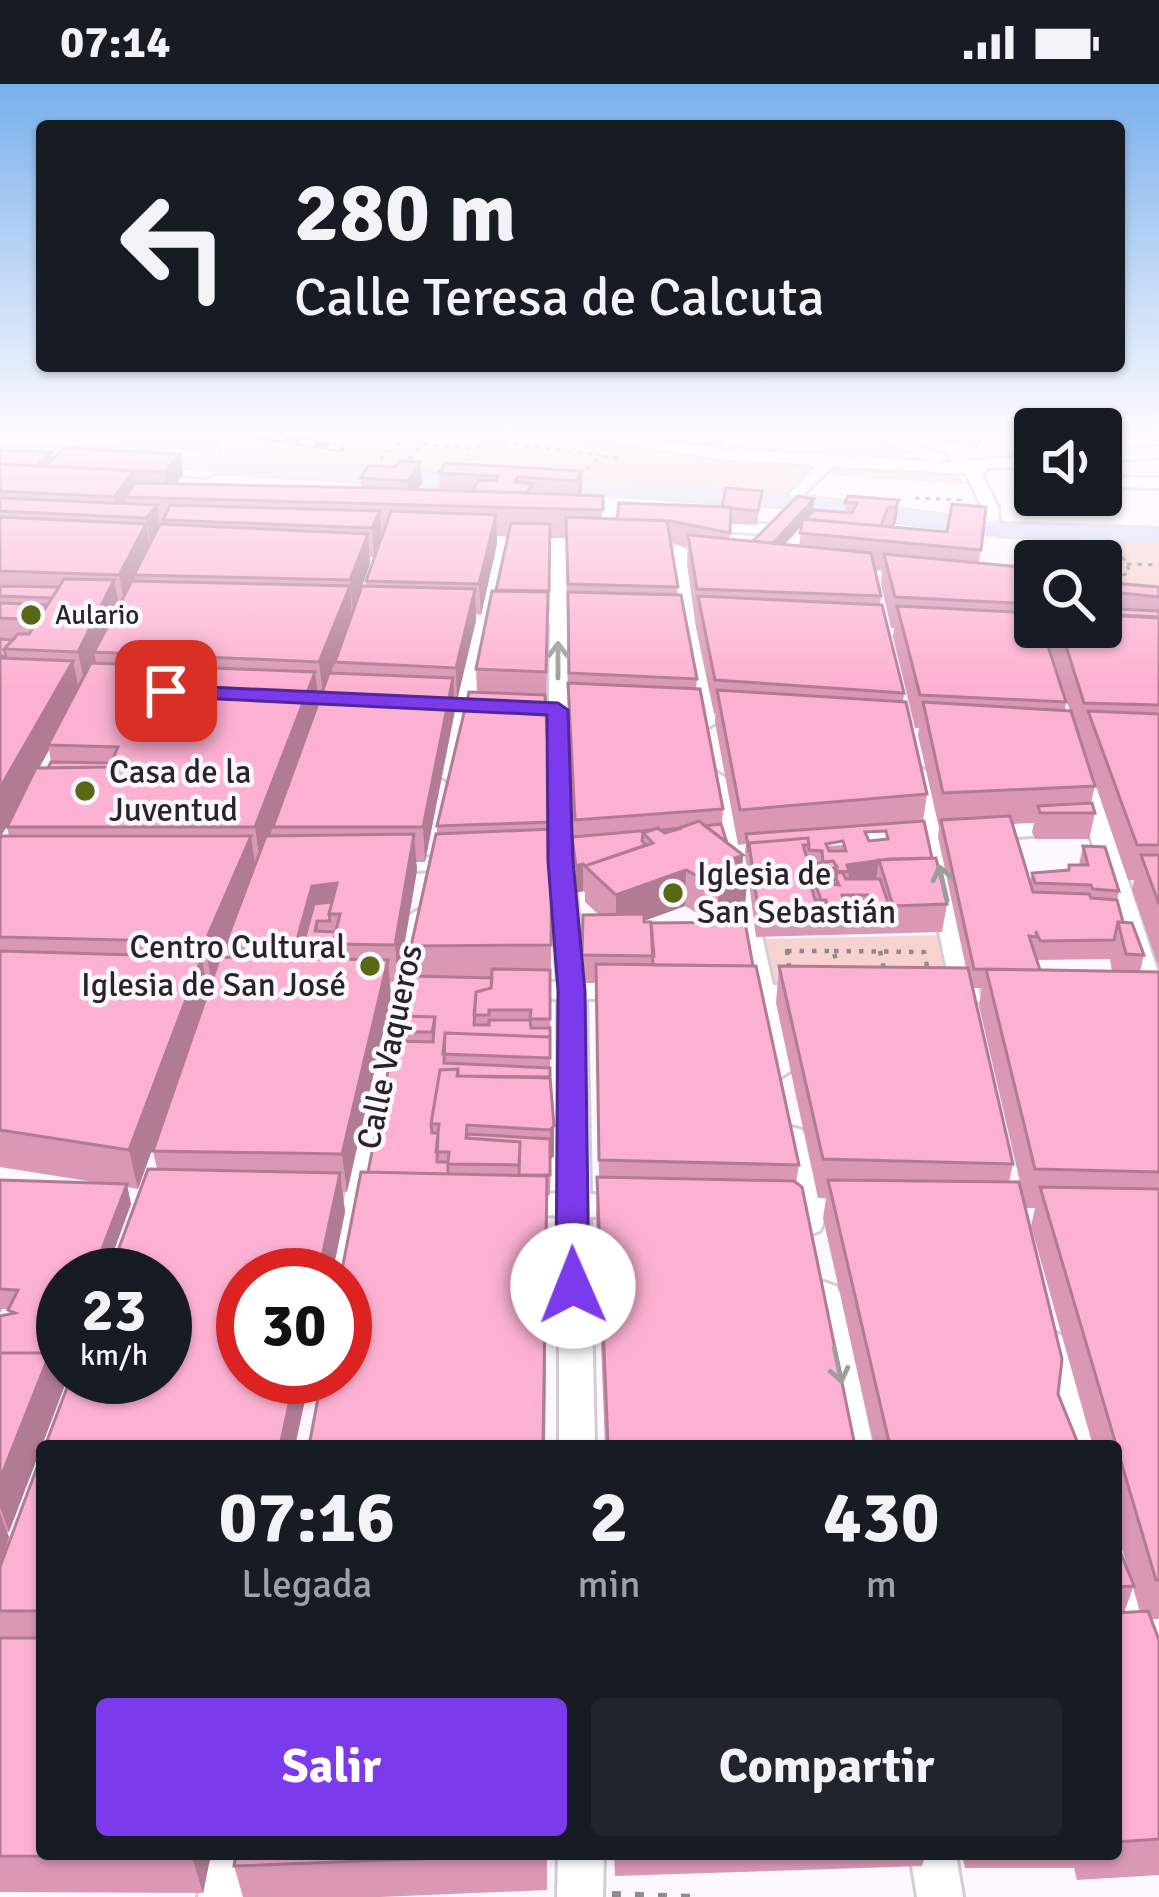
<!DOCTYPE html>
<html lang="es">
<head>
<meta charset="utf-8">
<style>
	:root { --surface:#171b24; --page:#20242c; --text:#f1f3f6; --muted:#9ea1a6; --accent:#7c3aed }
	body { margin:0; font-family:Signika,sans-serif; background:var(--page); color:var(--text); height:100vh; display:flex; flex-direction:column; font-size:45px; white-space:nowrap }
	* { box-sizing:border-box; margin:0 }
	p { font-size:39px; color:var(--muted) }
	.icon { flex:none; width:66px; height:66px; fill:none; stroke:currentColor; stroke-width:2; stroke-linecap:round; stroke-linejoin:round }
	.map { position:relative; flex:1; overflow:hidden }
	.sheet { position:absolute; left:36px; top:1356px; width:1086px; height:420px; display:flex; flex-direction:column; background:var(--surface); border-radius:12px; box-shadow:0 3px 9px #0004 }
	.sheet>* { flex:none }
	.guide { position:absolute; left:36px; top:36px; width:1089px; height:252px; border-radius:12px; box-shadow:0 3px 9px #0004; background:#171b24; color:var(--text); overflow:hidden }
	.buttons { position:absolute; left:1014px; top:324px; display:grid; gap:24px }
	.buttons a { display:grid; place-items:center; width:108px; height:108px; border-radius:12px; background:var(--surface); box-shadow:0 3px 9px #0004; font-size:60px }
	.speed { position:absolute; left:36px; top:1164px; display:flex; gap:24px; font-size:60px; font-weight:700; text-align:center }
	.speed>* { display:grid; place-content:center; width:156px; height:156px; border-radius:50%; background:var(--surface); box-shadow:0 3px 9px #0004; line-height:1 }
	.speed small { font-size:30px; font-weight:400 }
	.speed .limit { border:18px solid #d22; background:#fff; color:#111 }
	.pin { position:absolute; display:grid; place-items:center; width:102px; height:102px; color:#fff; margin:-51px; border-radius:24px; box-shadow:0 6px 18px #0006 }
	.me { position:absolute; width:132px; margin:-66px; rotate:359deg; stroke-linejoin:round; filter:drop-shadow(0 0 9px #0008) }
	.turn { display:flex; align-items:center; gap:42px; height:252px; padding:0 60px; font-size:54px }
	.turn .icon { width:156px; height:156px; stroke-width:2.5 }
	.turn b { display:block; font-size:84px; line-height:102px }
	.eta { display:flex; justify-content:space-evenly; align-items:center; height:204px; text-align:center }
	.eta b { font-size:72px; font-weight:700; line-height:84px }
	.primary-button { display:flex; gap:24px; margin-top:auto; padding:24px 60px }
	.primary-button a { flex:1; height:138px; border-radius:12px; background:var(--accent); color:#fff; font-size:48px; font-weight:700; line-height:138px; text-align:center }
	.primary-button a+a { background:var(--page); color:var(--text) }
	.status { display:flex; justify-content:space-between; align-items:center; height:84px; padding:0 60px; background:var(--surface); direction:ltr }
	.status svg { height:33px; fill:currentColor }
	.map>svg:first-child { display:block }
	.green { fill:#f7d2cf }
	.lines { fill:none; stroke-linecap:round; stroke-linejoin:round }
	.minor-casing { stroke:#d3cdd4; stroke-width:6 }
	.major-casing { stroke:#d8d8d8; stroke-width:6 }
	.path-far2 { stroke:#908b90; stroke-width:3; stroke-dasharray:4.5 6; stroke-linecap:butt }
	.path-far1 { stroke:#908b90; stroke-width:4.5; stroke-dasharray:4.5 8; stroke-linecap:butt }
	.path { stroke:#908b90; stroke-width:6; stroke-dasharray:9 14; stroke-linecap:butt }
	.minor { fill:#fff; fill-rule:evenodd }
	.major { fill:#dbd9fd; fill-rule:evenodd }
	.rail-casing { stroke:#837f83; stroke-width:8 }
	.rail { stroke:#fdf7fe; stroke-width:4.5; stroke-dasharray:15; stroke-linecap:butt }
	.wall { fill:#da98b5; fill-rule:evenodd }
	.shaded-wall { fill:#b17c93 }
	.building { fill:#fdb1d2; stroke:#b17c93; stroke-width:3; fill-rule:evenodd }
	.oneway { stroke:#9e9d9e }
	.route { fill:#7c3aed; stroke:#51269a; stroke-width:3 }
	.poi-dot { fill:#596812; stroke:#fdf7fe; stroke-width:4.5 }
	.labels { text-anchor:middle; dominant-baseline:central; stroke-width:9; stroke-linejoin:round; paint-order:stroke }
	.far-poi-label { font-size:27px; fill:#282528; stroke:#fdf7fe; text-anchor:start }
	.poi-label { font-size:33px; fill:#282528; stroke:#fdf7fe; text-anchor:start }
	.street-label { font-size:33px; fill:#282528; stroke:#fdf7fe }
</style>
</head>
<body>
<div class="status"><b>07:14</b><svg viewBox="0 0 49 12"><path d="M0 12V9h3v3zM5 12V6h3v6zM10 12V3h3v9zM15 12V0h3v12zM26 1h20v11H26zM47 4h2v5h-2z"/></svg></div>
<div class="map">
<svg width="1159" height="1813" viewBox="0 0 1159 1813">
	<rect width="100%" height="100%" fill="#fdf7fe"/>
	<path class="green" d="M281 348H518L821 380 795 414 236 377 224 371V358L212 353 221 349 333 367 344 360Z
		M749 348H847L909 371 904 376 735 366Z
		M833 382 952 389 968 400 824 391Z
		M1051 452 1159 456V557L1101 543V477H1065Z
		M946 851 954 904 771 901 762 855Z"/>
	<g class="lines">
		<g class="minor-casing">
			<path id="minor" d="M543 348H588L723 365 937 378 860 348H882L944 371 946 374 939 379 1035 372V382L988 384 982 391 998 423 999 436 990 441 981 436 982 423 966 390 833 382 795 418 787 413 817 381 723 375Z
				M1159 363V373L1101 377V367Z
				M145 381 207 383 215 388 207 393 139 389V383Z
				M1101 393 1159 394V404L1101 403Z
				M698 436 766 440 775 445 766 450 692 445V437Z
				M454 450 601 454 610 459 601 464 568 463 569 528 602 529 612 535 602 541 569 540 570 620 604 622 615 628 604 634 570 633 572 768 604 766 616 773 604 780 573 782 585 898 632 899 646 907 632 915H586L590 1110 644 1114 649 1122 644 1130 590 1133 595 1362H559V1132L504 1128 499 1120 504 1112 559 1109 558 915 514 914 501 906 514 898H558L548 783 517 785 505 778 517 771 548 769 549 632 475 628 461 691 450 698 439 691 454 627 420 625 410 619 420 613 457 615 476 538 442 537 432 531 442 525 479 526 495 461 454 458ZM512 461 550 462V528L498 527ZM495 538 550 539 549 619 478 616Z
				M678 461 687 466 695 538 716 639 705 645 694 639 675 538 669 466Z
				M1081 678 1092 685 1159 892V926L1144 925 1140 919 1089 748 945 758 981 916 967 924 953 916 921 759 744 771 773 901 812 902 826 910 812 918H777L792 986 778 995 768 993 750 917 724 916 710 908 724 900H746L721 773 702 774 690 767 693 762 718 759 705 695 708 690 716 688 727 695 741 757 918 745 907 689 918 682 929 689 942 744 1085 734 1070 685Z
				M466 773 475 775 478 780 475 785 379 788 367 781 379 774Z
				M418 826 431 834 360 1191 356 1200 345 1203V1191H328L405 834Z
				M791 1043 802 1046 806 1053 819 1114 872 1118 877 1126 872 1134 824 1137 820 1147 809 1151 798 1147 792 1136 762 1132 757 1124 762 1116 788 1113 776 1053 780 1046Z
				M824 1198 836 1202 841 1211 873 1362H837L807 1211 812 1202Z
				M1052 1248 1064 1252 1069 1262 1097 1362H1061L1035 1262 1040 1252Z
				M1116 1465 1130 1470 1153 1532 1159 1531V1625L1144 1619 1126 1570 1116 1571Z
				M207 1770H253L244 1813H198Z
				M558 1770H604L603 1813H557Z
				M910 1770H956L963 1813H917Z"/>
		</g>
		<g class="major-casing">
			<path id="major" d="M184 349 217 358 221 377 484 392 494 398 484 404 140 384 130 378 140 372 202 376 201 365 171 361 107 377 0 374V362L107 365Z
				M541 395 790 411 1007 440 1159 445V457L1007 452 790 423 534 405V397Z"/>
		</g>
		<path class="path-far2" d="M424 360 475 365 484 356 599 371
			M380 375 413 348
			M409 375 434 350
			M587 385 601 372 618 373
			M915 414 964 416
			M1108 468 1102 470 1108 490 1119 493 1123 503
			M1112 469 1124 475 1130 488 1119 493
			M1127 480 1159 481"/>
		<path class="path-far1" d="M787 867H834L838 890H790Z
			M834 867 924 868 928 887
			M880 867 884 885"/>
		<path class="path" d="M612 1810 696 1813"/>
		<use href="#minor" class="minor"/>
		<use href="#major" class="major"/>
		<g class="rail-casing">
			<path id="rail" d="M240 348 340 364"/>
		</g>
		<use href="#rail" class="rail"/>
	</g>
	<path class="wall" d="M626 348H732L719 364 626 352Z
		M932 348H986L977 365 931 354Z
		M1130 348H1159V357L1129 354Z
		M64 364 180 370 183 391 176 400 362 404 361 394 368 382 395 383 400 377 420 378 422 399 418 405 440 406 439 389 445 379 582 387 580 411 603 412 602 435H617L619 419 722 423 726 404 762 407 757 441 730 440V455L753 457 798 412 814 415 813 428 814 426 845 428 848 412 899 416 896 438 893 443 947 448 952 420 986 423 979 479 1021 483 1035 520 1033 529H1035V543H1042L1066 618 1065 627H1070L1049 560 1051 552H1046L1043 543H1101V498L1159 503V884L1132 806 1134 796H1128L1086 673 1095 702 1091 719 1095 729 1089 755H1035L1032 748 1034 739 1012 740 1030 798 1032 789 1068 786 1069 781H1079L1083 762 1105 763 1119 807 1117 816 1123 838 1132 839 1144 871 1140 888H1159V1535H1151L1158 1553 1159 1550V1791L1077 1796 1074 1784H965L962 1770H1116V1457L1130 1492 1116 1444V1362H1093L1031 1142 1035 1124H1026L979 922 982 904H973L1013 1080 1009 1098H1019L1062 1275 1058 1310 1079 1362H874L823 1134 826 1114H818L776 919 779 882 966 884 938 753 939 744 918 651 919 644H915L893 553 894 544H891L881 500 882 487 875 486 881 512 880 521H882L904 609 903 618H906L927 710 923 737 932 774H936L947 820 942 848 756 853 745 768 746 760 738 761 715 638 716 629H714L696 543 687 480 688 463 671 459 678 511H681L697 595 696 605H700L723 725 722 741 727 759 743 771 742 784 747 797 744 833 726 838H745L753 882H756L799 1081 796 1099 802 1103 855 1362H605L596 1132 597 1093H599L596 899H582L583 831H599L585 818V809L583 807 576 809 572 780V753H574L568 631 566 454H550L546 620 552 738 550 996 554 1072 551 1075 550 1111H547L545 1362H309L322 1293H345V1191H341L361 1088H368L394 957V948L397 932H400L407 892 413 893 411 862 436 750H437V742L469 608H477L476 585 492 507H496L508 453 497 452V460L481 531 476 530 457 617 454 616 455 626 425 778H416L417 786 398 898H390L391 913 347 1108H343L345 1128 332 1191H243V1293H310L295 1362H45L71 1293H165V1191H109L148 1085H157L153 1067 184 976 138 1105 127 1103 131 1120 105 1191H63V1293H68L9 1448H7L9 1453 0 1482 42 1370V1770H211L203 1809 0 1808V1232L9 1230 8 1225H2L0 1229V1096L100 1099 0 1083V755L2 752H9L7 743 11 735 0 754V366L51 368 52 375ZM802 441 799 462 785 460ZM370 473 374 474 366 497V503L362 502 352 530V527L370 480ZM49 666 51 678 48 684H39ZM886 748 888 755 869 757 866 749ZM843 757 844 761 827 762 826 760ZM685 822 713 838H644V837ZM226 859 229 873H220ZM1110 875 1112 887 1040 886 1036 876ZM218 878 208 908 206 895H211ZM1133 1504 1140 1528 1124 1529Z
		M547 1770V1806L380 1813H243L234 1782Z
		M614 1770H926L922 1782 615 1792Z"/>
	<path class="shaded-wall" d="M719 348H732L719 364Z
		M979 348H986L977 365Z
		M51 368 54 385 33 384Z
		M180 370 183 391 168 410 165 388Z
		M420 378 422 399 409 418 408 397Z
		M134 387 139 414 126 413 128 429 118 433 114 413Z
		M582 387V408L577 418V397Z
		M814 415 812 430 768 479 769 464Z
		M899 416 896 438 892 445 895 423Z
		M157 421 161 450 151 463 146 434Z
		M380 427 382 456 374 474 372 444Z
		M496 431 497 460 481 531 479 500Z
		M146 440 151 469 134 491 136 499 125 521 119 491Z
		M368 450 370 480 353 527 350 496Z
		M114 496 120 527 94 568 96 578 85 601 78 568Z
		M350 502 352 532 323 610 319 578Z
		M475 505 476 536 457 617 456 584Z
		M73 577 80 610 48 661 49 666 0 754V704Z
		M315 588 319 620 260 778 255 743Z
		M453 594 455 626 425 778 423 743Z
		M414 750 417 786 398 898 395 861Z
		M251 752 256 788 211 895 205 858Z
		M743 771 741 799 747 797 744 833 717 840 719 804 732 775Z
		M879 777 876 795 848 799 849 788 847 781Z
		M583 780V807L576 809V782Z
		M837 783 834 811 815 798 813 817 808 792Z
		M686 786 685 822 616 847V811Z
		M337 799 340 830H329L317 837 320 856 315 847 299 877 296 859 312 802Z
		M202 873 208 910 138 1105 129 1066Z
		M388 876 391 913 347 1108 342 1070Z
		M554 1042V1072L551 1075 550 1046Z
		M340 1089 345 1128 332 1191H318Z
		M547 1092 545 1362H543Z
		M127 1100 131 1120 105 1191H92Z
		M50 1269H63V1293H68L9 1448 0 1423V1395Z
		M295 1293H310L295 1362H280Z
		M0 1429 9 1453 0 1483Z
		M192 1770H211L203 1809 192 1773Z"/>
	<path class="building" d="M64 364 180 370 165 388 45 382Z
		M0 366 51 368 36 382 0 380Z
		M400 377 420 378 408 397 361 394 368 382 395 383Z
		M445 379 582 387 577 397 518 393 515 398 532 400 527 409 477 407H472L479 396 496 397 498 392 439 389Z
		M0 380 134 387 114 413 0 407Z
		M136 399 380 404 603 412V426L126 413Z
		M726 404 762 407 758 427 722 423Z
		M798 412 814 415 773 459 753 457Z
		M848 412 899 416 895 423H888L881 442 805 435 814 426 852 429 857 419H845Z
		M0 414 157 421 146 434 0 427Z
		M619 419 731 423 730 449 671 437 617 435Z
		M952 420 986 423 981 466 800 449 803 435 947 448Z
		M170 421 380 427 372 444 163 436Z
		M391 427 496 431 479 500 366 497Z
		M0 433 146 440 119 491 0 487Z
		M566 433 667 437 678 503 568 500Z
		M511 439 550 440 549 507 496 506Z
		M160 440 368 450 350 496 134 491Z
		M688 451 871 469 881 512 697 505Z
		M884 470 1021 483 1035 520 895 513Z
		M64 495 114 496 78 568 4 565 18 550H29Z
		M132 497 350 502 319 578 94 568Z
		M1101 498 1159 503V513L1112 508 1116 525 1159 527V533L1101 530Z
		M0 502 59 503 52 514 0 512Z
		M362 502 475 505 456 584 335 578Z
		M492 507 548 508 546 588 476 585Z
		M568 508 681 511 697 595 569 589Z
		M698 512 882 521 904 609 715 596Z
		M0 519 47 521 38 536 0 534Z
		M897 522 1035 529V543H1042L1066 618 920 611Z
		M1101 531 1159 534V621L1084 619 1060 543H1101Z
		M0 555 13 556 4 565 6 573 0 572Z
		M0 574 73 577 0 704Z
		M91 579 315 588 255 743H7L36 684 109 683 118 663 48 661Z
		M329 589 453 594 423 743H273Z
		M568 599 700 605 723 725 575 736Z
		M717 606 906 618 927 710 740 726Z
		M469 608 545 611 552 738 437 742Z
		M923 618 1071 627 1095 702 943 709Z
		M1088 627 1159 630V761H1137Z
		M51 678 111 679 109 683 48 684Z
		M1092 719 1095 729H1040L1038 722Z
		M1010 732 1033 808 1089 810 1091 814 1117 816 1123 838H1118L1114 856 1040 857 1036 847 1037 853 1029 852 1040 886 974 885 941 736Z
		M699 737 743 771 732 775 743 785 747 797 719 804 686 786 616 811 585 782 653 759 643 749 658 744 665 749Z
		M924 737 932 774 889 775 847 781 849 788 837 787V783L833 777 823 778 822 767 809 766 808 754 749 759V768L746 750ZM886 747 888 755 869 757 865 748ZM843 757 846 767H829L826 760Z
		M721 740 727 759 705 742Z
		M682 744 665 749 660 746Z
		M552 745 551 861 411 862 436 750Z
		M651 746 643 749 642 757 646 761 585 782 583 780 576 782 572 753Z
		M414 750 395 861 333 860 340 830H329L337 799 312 802 296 859 226 858 266 752Z
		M2 752H251L205 858 0 853V755Z
		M808 754 809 761H803L809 781 833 777 837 783 808 792 815 816H826L827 824 758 825 749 759Z
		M1083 762 1105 763 1119 807 1093 805 1091 801 1035 799 1032 789 1069 786V781H1088Z
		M1141 771H1159V820Z
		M936 774 947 820 893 822 879 776Z
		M842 788 846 795H880L892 831 826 833V816H821L815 798 839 801 836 794 837 789ZM842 811H869L872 819H844Z
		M332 818 329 830 330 837H317L315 847 336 848 333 860 334 875H299L314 820Z
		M644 830V838H651L654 872 582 871 583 831Z
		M745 838 753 882 653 881 651 839Z
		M1118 838 1132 839 1144 871 1126 870Z
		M0 867 202 873 129 1066 0 1046Z
		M220 873 388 876 342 1070 153 1067Z
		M596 880 756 882 799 1081 599 1076Z
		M779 882 968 884 1013 1080 823 1075Z
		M492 885 550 886V935H530L531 926H489V931H474L476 908 491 904Z
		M986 885 1159 888V1088L1035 1085Z
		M407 892 492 894 491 904 476 908 474 941H489V936H530L531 944H550V962V953L445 949 444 979 550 984V994L458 992V985L440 986 431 1040 432 1049H438L437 1078H448V1090L368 1088 394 957 433 958 435 933 400 932Z
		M397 932 435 933 432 948H394Z
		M445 949 550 953V974L443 970Z
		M458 985 457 992 550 993 554 1042 550 1046 467 1041 466 1054 520 1058 519 1081 448 1080 449 1068H436L439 1040H431L440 986Z
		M467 1050 550 1055V1091H519L520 1058 467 1054Z
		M148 1085 340 1089 318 1191H243V1293H295L280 1362H45L71 1293H165V1191H109Z
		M361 1088 547 1092 543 1362H309L322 1293H345V1191H341Z
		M597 1093 794 1097 802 1103 855 1362H608Z
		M0 1096 127 1100 92 1191H63V1269L56 1288 50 1269H0V1232L15 1229 8 1226 18 1206 0 1205Z
		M828 1096 1019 1098 1062 1275 1058 1310 1079 1362H890Z
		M1040 1103 1159 1105V1496H1156Z
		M0 1269H50L0 1395Z
		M42 1370V1527H0V1483Z
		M1116 1457 1134 1502 1116 1503Z
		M1148 1527 1159 1556V1755L1116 1758V1529Z
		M0 1554H42V1770H192V1773L0 1772Z
		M236 1770H540L234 1782Z
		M616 1770H720L616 1774Z"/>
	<defs><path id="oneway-shaft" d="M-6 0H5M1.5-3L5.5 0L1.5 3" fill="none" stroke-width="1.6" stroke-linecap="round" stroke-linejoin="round" transform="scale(3)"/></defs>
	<g class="oneway">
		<use href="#oneway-shaft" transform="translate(558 576) rotate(-90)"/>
		<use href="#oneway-shaft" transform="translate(943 799) rotate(-103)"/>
		<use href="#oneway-shaft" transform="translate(838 1281) rotate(78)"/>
	</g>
	<linearGradient id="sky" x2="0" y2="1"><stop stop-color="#78b0ec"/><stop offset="0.58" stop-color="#fefbff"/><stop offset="1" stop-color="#fefbff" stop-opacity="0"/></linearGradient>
	<rect width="1159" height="602" fill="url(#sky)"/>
	<path class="route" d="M166 601 558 619 568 626 573 777 585 907 589 1202 585 1210 573 1214 561 1210 556 1202 558 907 548 777 547 631 158 612V603Z"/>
	<g class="poi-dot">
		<circle cx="31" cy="531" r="12"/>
		<circle cx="85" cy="707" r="12"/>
		<circle cx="673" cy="809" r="12"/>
		<circle cx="370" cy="882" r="12"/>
	</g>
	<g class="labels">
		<g class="far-poi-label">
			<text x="55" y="531">Aulario</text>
		</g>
		<g class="poi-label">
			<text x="109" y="688">Casa de la<tspan x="109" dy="38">Juventud</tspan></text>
			<text x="697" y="790">Iglesia de<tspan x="697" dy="38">San Sebastián</tspan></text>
			<text x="346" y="863" text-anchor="end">Centro Cultural<tspan x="346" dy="38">Iglesia de San José</tspan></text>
		</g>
		<g class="street-label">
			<text transform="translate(390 963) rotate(-78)">Calle Vaqueros</text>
		</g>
	</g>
</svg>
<div class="buttons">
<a><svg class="icon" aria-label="sound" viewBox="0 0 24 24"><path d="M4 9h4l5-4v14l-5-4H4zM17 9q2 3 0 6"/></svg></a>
<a><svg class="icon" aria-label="search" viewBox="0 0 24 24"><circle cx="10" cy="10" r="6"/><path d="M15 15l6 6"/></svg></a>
</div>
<div class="speed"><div>23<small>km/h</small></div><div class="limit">30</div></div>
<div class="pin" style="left:166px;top:607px;background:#d93025"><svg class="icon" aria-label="arrive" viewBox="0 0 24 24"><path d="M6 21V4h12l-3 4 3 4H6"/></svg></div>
<svg class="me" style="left:573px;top:1202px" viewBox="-20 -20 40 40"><circle r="19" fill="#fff"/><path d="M0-13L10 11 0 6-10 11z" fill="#7c3aed"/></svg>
<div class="guide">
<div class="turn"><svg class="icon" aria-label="left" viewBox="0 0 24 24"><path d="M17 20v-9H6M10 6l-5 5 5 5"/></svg><div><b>280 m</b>Calle Teresa de Calcuta</div></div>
</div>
<section class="sheet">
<div class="eta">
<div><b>07:16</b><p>Llegada</p></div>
<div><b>2</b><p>min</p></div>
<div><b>430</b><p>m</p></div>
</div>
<div class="primary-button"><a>Salir</a><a>Compartir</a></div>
</section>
</div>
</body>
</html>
